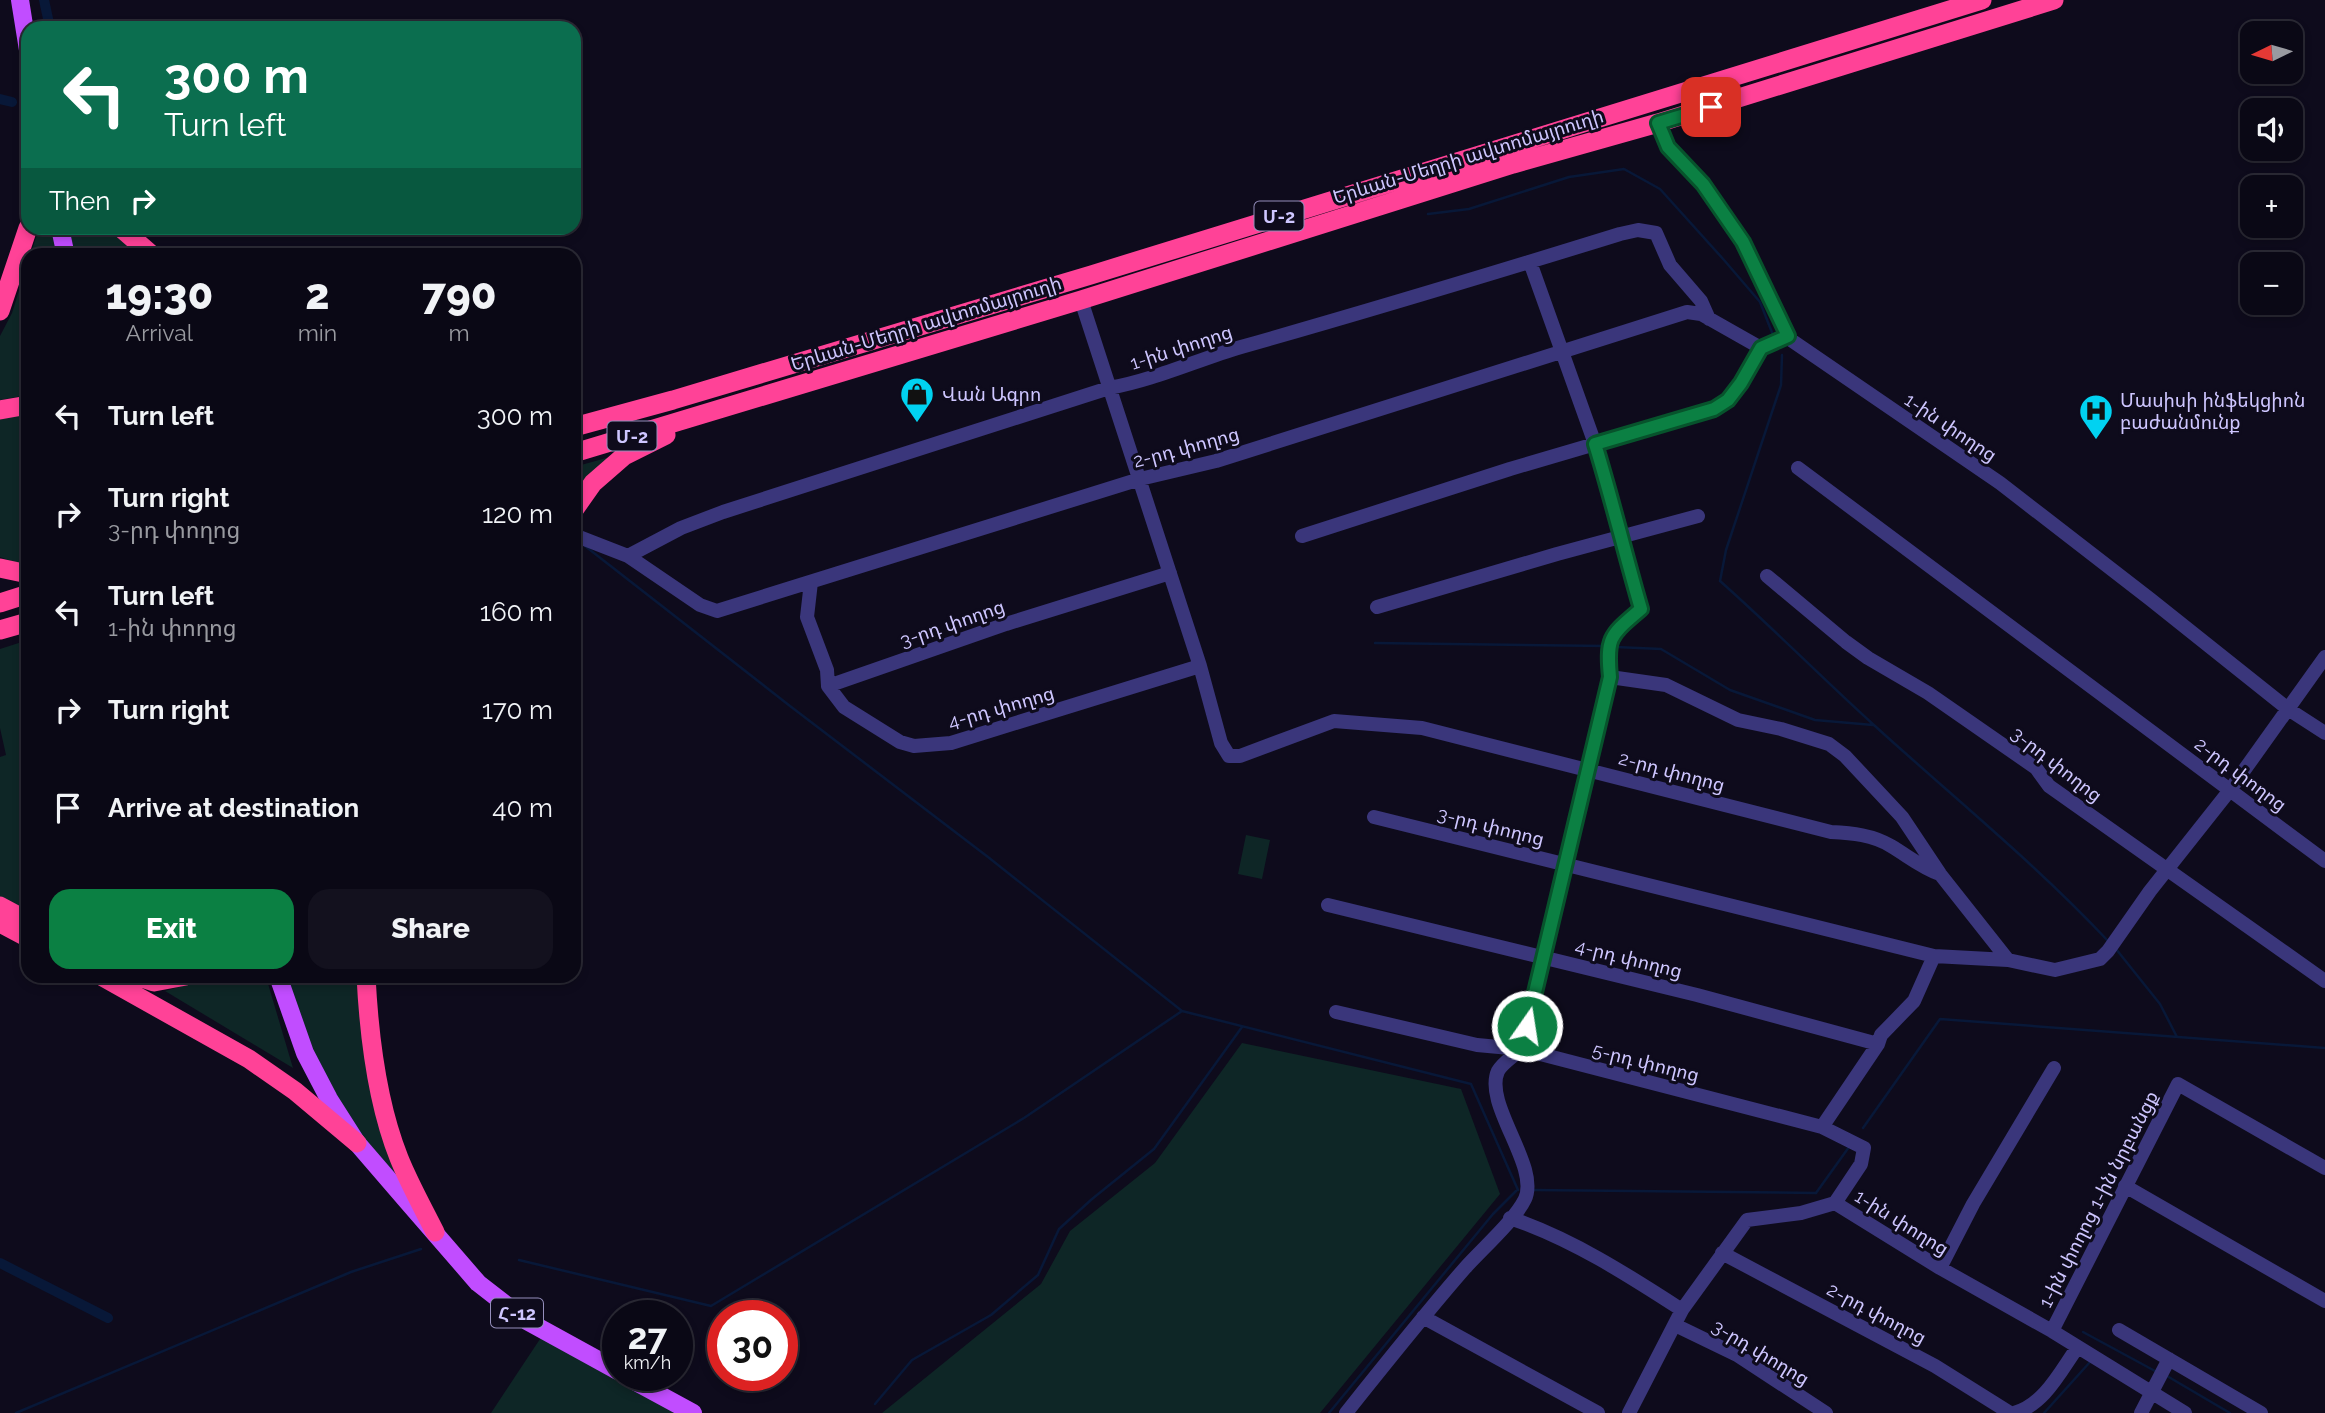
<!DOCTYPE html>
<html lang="en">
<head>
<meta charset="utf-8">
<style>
	:root { --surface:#0a0815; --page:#13111e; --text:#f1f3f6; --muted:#999aa0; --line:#2a2934; --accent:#0b8043 }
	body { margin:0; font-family:Raleway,"Noto Sans Armenian",sans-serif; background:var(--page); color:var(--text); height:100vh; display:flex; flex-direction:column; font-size:26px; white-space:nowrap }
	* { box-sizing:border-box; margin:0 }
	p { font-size:23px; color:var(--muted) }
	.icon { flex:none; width:38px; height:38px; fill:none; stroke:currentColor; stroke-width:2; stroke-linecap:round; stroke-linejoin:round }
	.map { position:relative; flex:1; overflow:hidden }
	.side { position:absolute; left:21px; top:248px; width:560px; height:735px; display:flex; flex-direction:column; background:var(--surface); border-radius:21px; box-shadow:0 4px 10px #0003,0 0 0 2px var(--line) }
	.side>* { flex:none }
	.top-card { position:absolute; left:21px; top:21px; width:560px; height:214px; border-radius:21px; box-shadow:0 4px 10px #0003,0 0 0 2px var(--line); background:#0b6e4f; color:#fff; overflow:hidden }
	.needle { width:46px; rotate:265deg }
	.buttons { position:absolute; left:2240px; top:21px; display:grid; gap:14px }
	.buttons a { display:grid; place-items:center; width:63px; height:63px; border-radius:14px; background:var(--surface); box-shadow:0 4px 10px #0003,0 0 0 2px var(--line); font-size:35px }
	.speed { position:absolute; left:602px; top:1300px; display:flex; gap:14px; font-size:35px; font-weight:700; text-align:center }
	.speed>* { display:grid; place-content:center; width:91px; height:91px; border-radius:50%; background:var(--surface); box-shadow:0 4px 10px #0003,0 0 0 2px var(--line); line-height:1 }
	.speed small { font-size:18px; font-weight:400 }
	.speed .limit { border:10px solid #d22; background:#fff; color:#111 }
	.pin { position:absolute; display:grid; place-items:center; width:60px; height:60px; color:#fff; margin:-30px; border-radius:14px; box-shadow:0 4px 10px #0006 }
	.me { position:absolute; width:77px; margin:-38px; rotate:13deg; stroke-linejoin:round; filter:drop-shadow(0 0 5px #0008) }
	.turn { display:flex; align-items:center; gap:24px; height:147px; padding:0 28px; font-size:32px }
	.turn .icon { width:91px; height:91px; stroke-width:2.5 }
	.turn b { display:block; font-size:49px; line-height:60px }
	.then { display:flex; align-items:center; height:66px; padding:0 28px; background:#0003; gap:14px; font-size:26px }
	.eta { display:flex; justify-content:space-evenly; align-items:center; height:119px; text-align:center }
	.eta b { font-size:42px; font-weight:800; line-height:49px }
	.primary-button { display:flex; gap:14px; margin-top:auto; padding:14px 28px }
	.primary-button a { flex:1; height:80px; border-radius:21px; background:var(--accent); color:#fff; font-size:28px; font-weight:800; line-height:80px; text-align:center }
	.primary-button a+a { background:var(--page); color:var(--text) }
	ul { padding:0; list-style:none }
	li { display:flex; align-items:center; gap:21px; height:98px; padding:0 28px }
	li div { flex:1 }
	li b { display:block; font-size:26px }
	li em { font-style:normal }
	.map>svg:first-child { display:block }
	.green { fill:#0e2626 }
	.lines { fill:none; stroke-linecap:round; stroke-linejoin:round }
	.stream { stroke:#081838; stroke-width:2.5 }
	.canal { stroke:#081838; stroke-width:10 }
	.minor { stroke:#3a367b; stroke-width:14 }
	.major { stroke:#c14dff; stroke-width:18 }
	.highway { stroke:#ff4297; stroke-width:19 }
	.route-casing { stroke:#07532c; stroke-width:18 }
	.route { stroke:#0b8043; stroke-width:12 }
	.labels { text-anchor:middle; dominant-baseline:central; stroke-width:6; stroke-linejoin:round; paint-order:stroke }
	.shield { fill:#0e0b1c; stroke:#948ebb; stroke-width:2 }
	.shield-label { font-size:18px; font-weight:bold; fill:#cec6ff }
	.street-label { font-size:19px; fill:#cec6ff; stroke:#0e0b1c }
	.poi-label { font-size:19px; fill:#cec6ff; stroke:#0e0b1c; text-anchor:start }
</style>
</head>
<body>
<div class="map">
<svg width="2325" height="1413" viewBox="0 0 2325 1413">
	<rect width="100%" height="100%" fill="#0e0b1c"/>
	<path class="green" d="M39 228H52L58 255 30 256Z
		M69 228H110L140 255H75Z
		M28 262V395L0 400V336L12 313Z
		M28 410V567L0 557V418Z
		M624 453 574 504V467Z
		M28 640V914L0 899V757L6 755 0 728V649Z
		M1246 835 1270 840 1262 879 1238 874Z
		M213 977H266L293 1068 165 991Z
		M286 977H362L407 1193 348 1124 311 1056Z
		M1242 1043 1461 1089 1500 1194 1320 1413H882L1041 1284 1070 1231 1155 1163Z
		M542 1336 681 1413H491Z"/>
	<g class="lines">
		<path class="stream" d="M1428 214 1469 209 1569 177 1624 169 1660 189 1724 260 1760 302 1773 335
			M1782 355 1781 385 1726 550 1720 581C1773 628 1822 678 1875 726 1953 797 2036 864 2109 942
			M585 546 790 706 988 857 1182 1011
			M1375 643 1606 646
			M25 645 28 644
			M1616 647 1661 649 1730 690 1815 720 1873 725
			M2116 949 2160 1004 2177 1037
			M1863 1128 1940 1019 2325 1048
			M1533 1190 1816 1193 1849 1147
			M519 1260 711 1306 1024 1118 1182 1011 1471 1084 1518 1190
			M2083 1332 2155 1371
			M2167 1376 2230 1413
			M875 1404 912 1360 991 1315 1038 1275 1059 1229 1092 1199 1154 1149 1242 1027
			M16 1413 351 1272 421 1249
			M1329 1413 1493 1214 1516 1191
			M2044 1413 2090 1362"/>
		<path class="canal" d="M44 0 50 28
			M0 99 12 102
			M0 1263 108 1318"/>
		<path class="minor" d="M1658 123 1668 147 1703 184 1743 242 1760 281 1791 340 2000 483 2150 599 2288 709 2325 733
			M1081 300 1200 666 1221 743 1229 756H1240L1334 721 1422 728 1831 832C1852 833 1873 835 1891 846 1908 856 1922 868 1940 874
			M1761 348 1788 336
			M1798 468 2325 861
			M574 535 628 556 700 605 717 611 1140 479 1216 461 1687 312 1701 314 1761 348
			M1302 536 1510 469 1714 409C1738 394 1747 373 1761 348
			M628 556 681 528 723 512 1109 388C1154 380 1197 360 1241 347 1368 311 1494 273 1620 234L1638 230 1656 233 1670 265 1701 301 1709 319
			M1767 576 1846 642 1868 658 1928 693 2036 768 2049 786 2325 981
			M811 582 807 617 827 670 828 686
			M1377 607 1557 554 1698 516
			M1610 677 1666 685 1738 720 1781 729 1829 744 1845 756 1902 817 1940 874 2008 960
			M828 686 844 707 900 742 914 746 951 743 1200 666
			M828 686 1006 624 1170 573
			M1374 817 1934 956 2008 960 2055 970 2100 959 2108 951 2150 891 2230 790 2325 657
			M1328 905 1697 995 1878 1044
			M1336 1012 1477 1045 1521 1049 1822 1127 1864 1148 1861 1164 1835 1203
			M1822 1127 1878 1044 1881 1035 1914 1001 1934 956
			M2125 1186 2325 1301
			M1510 1218C1572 1239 1628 1275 1682 1310
			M1722 1253 1935 1366 2010 1413
			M1940 1268 1973 1204 2054 1068
			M1423 1317 1598 1413
			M1675 1325 1737 1355 1826 1413
			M2119 1330 2261 1413
			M2052 1331 2178 1084 2325 1168
			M1346 1413C1385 1364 1424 1315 1465 1268 1481 1250 1515 1220 1525 1199 1540 1166 1483 1104 1498 1071 1502 1063 1514 1056 1521 1049L1610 677C1606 636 1612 635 1641 609L1620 537 1619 523 1595 444 1530 262
			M1629 1413 1682 1310 1747 1220 1801 1213 1835 1203 1940 1268 2052 1331 2185 1413
			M2014 1413C2044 1405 2060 1372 2077 1348
			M2141 1413 2169 1359"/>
		<path class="major" d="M20 0 28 50
			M60 228 66 256
			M278 976 305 1053 329 1099 357 1143 407 1201 478 1283 527 1321 618 1371
			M625 1376 693 1413"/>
		<path class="highway" d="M121 228 153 256
			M0 311 28 228
			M0 410 28 405
			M574 427 673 400 1091 275 1982 0
			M574 453 1081 300 1513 164 1658 123 2054 0
			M574 510 593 483 624 456 666 435
			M0 568 28 574
			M0 603 28 594
			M0 630 28 622
			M0 906 28 921
			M0 923 28 938
			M101 976 249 1059 295 1091 357 1143
			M136 976 154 982 186 976
			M366 976C369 1036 377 1103 399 1158 409 1183 423 1208 435 1232"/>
	</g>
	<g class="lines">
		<g class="route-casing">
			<path id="route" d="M1527 1026 1610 677C1606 636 1611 635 1641 609 1625 554 1612 499 1595 444L1714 409 1728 400 1741 383 1761 348 1788 336 1743 242 1703 184 1668 147 1658 123 1711 107"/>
		</g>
		<use href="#route" class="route"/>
	</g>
	<defs>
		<g id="shop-pin" transform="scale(1.75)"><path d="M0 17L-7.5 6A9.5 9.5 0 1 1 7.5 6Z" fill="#01d2f1" stroke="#0e0b1c"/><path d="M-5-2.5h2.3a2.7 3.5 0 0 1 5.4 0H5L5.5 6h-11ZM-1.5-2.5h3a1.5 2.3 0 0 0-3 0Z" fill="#111"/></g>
		<g id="hospital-pin" transform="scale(1.75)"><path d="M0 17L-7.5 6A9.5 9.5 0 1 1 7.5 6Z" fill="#01d2f1" stroke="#0e0b1c"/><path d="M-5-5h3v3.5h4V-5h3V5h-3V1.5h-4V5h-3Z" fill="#111"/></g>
	</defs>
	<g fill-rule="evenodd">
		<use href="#shop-pin" x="917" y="394"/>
		<use href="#hospital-pin" x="2096" y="411"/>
	</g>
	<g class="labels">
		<g class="shield">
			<rect x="1254.5" y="201.5" width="49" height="29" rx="5"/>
			<rect x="607.5" y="421.5" width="49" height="29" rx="5"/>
			<rect x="491" y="1298.5" width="52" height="29" rx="5"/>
		</g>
		<g class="shield-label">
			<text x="1279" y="216">Մ-2</text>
			<text x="632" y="436">Մ-2</text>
			<text x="517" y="1313">Հ-12</text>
		</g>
		<g class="street-label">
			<text transform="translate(1468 156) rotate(-17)">Երևան-Մեղրի ավտոմայրուղի</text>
			<text transform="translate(926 323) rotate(-17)">Երևան-Մեղրի ավտոմայրուղի</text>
			<text transform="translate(1181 347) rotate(-18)">1-ին փողոց</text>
			<text transform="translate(1951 427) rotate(34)">1-ին փողոց</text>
			<text transform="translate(1186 447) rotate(-15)">2-րդ փողոց</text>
			<text transform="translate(952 623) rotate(-19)">3-րդ փողոց</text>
			<text transform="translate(1001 707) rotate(-16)">4-րդ փողոց</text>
			<text transform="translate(2057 764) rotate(38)">3-րդ փողոց</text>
			<text transform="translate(1672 771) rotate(15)">2-րդ փողոց</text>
			<text transform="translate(2241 774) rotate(37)">2-րդ փողոց</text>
			<text transform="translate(1491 826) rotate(14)">3-րդ փողոց</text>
			<text transform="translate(1629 958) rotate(14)">4-րդ փողոց</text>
			<text transform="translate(1646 1062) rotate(14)">5-րդ փողոց</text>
			<text transform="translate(2098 1199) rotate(-63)">1-ին փողոց 1-ին նրբանցք</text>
			<text transform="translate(1902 1222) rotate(32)">1-ին փողոց</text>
			<text transform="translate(1877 1313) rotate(28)">2-րդ փողոց</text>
			<text transform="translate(1761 1352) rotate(31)">3-րդ փողոց</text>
		</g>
		<g class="poi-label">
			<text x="942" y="394">Վան Ագրո</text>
			<text x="2120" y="400">Մասիսի ինֆեկցիոն<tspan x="2120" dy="22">բաժանմունք</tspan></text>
		</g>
	</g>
</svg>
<div class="buttons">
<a><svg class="needle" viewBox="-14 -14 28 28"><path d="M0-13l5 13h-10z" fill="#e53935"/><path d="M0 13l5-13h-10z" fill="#999aa0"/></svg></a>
<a><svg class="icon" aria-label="sound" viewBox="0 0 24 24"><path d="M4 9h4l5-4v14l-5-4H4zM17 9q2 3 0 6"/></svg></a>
<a>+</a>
<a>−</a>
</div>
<div class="speed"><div>27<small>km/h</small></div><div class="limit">30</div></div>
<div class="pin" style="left:1711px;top:107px;background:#d93025"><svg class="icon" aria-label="arrive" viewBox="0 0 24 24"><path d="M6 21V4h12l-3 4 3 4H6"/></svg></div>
<svg class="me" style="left:1527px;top:1026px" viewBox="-20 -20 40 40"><circle r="17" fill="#0b8043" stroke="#fff" stroke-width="3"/><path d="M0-11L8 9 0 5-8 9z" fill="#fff"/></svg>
<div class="top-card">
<div class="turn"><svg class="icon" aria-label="left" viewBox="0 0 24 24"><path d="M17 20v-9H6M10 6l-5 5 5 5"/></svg><div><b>300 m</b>Turn left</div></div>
<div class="then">Then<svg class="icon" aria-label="right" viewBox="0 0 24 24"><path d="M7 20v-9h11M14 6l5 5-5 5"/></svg></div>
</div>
<section class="side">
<div class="eta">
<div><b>19:30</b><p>Arrival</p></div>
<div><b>2</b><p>min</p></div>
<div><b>790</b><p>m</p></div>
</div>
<ul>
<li><svg class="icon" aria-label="left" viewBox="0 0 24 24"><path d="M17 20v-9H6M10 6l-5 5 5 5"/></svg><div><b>Turn left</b></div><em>300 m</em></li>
<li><svg class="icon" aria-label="right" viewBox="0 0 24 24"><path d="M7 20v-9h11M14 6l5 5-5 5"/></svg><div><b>Turn right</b><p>3-րդ փողոց</p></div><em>120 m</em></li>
<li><svg class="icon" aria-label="left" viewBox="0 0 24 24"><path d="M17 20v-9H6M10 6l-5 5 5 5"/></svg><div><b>Turn left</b><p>1-ին փողոց</p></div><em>160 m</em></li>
<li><svg class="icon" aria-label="right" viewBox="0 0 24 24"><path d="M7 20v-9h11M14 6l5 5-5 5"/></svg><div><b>Turn right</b></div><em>170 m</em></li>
<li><svg class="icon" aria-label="arrive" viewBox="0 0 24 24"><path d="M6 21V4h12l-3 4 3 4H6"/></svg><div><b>Arrive at destination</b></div><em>40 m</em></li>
</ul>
<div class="primary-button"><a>Exit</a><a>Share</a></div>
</section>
</div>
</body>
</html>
